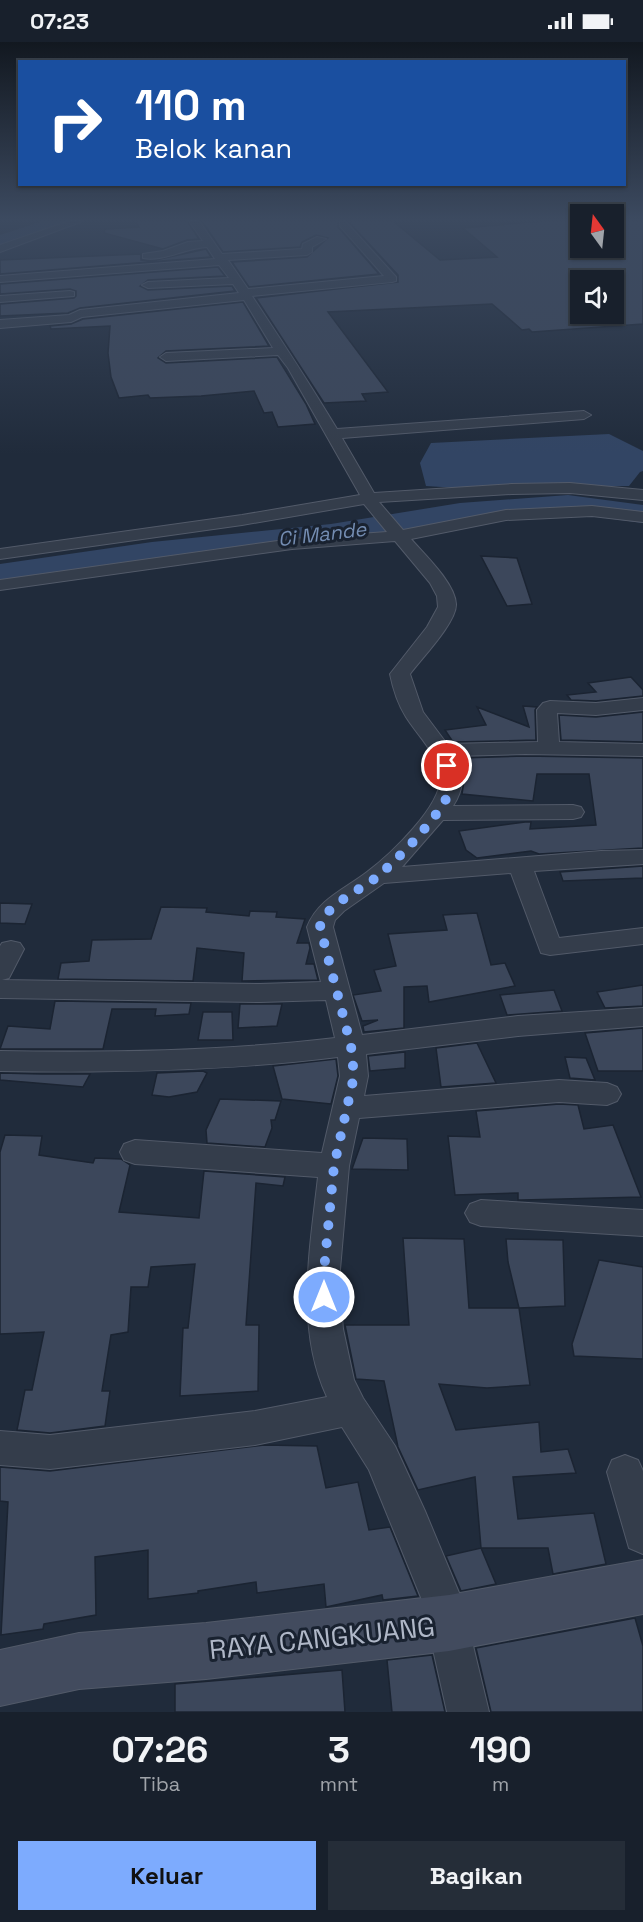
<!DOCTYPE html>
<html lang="id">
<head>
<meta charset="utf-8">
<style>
	:root { --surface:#18202c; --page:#252d38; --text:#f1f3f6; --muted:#9fa3a9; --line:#363e48; --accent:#7dabfe }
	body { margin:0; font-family:"Space Grotesk",sans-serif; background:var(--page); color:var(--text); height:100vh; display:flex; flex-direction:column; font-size:22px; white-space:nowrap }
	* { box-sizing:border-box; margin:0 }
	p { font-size:20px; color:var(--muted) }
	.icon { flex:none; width:33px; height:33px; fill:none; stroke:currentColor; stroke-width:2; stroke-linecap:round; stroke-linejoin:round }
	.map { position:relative; height:1670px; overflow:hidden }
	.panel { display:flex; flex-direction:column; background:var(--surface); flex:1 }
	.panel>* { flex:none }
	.top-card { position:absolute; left:18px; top:18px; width:608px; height:126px; border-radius:0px; box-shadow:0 2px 4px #0004,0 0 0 2px var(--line); background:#1a4fa0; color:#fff; overflow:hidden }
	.needle { width:39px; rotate:345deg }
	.fabs { position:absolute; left:570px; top:162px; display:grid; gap:12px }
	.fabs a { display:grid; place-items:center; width:54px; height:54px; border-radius:0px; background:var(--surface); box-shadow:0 2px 4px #0004,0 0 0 2px var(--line); font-size:30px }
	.pin { position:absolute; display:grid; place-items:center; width:51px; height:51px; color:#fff; margin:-26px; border:3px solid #fff; border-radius:50%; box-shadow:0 2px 6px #0007 }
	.me { position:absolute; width:66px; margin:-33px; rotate:0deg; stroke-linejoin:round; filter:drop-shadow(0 0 4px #0008) }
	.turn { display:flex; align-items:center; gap:21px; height:126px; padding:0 18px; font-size:27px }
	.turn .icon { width:78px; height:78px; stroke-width:2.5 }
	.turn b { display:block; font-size:42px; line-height:51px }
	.eta { display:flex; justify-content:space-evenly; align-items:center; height:102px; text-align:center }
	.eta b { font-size:36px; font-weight:600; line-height:42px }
	.action { display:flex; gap:12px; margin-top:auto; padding:12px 18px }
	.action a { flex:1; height:69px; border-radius:0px; background:var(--accent); color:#111; font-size:24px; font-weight:600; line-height:69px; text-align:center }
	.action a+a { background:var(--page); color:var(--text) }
	.status { display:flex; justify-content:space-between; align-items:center; height:42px; padding:0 30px; background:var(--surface); direction:ltr }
	.status svg { height:16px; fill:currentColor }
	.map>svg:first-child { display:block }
	.water { fill:#324564 }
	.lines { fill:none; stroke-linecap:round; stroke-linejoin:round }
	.river { fill:#324564; fill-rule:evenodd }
	.building { fill:#3c475b; stroke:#1b2432; stroke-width:1.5; fill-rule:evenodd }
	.street-casing { stroke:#525a69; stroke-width:2 }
	.secondary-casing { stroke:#525a69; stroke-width:2 }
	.street { fill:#343d4b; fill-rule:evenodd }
	.secondary { fill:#424b5e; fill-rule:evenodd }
	.route { stroke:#7dabfe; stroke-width:10; stroke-dasharray:0 18 }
	.labels { text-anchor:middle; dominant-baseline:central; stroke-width:6; stroke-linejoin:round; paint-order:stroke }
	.far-water-label { font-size:20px; font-style:italic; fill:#748db2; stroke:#192230 }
	.near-street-label { font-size:27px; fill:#afb7c7; stroke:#192230 }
</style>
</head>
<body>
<div class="status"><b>07:23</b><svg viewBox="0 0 49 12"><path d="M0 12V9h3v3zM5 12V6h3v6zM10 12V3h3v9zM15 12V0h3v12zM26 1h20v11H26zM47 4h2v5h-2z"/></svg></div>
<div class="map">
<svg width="643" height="1670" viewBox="0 0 643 1670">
	<rect width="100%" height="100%" fill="#202b3b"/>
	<path class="water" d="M609 392 643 409V429L640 430 629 444 457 446 426 444 420 421 431 401Z"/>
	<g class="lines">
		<path class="river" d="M43 179H69L67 183 0 206V193Z
			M568 453 643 463V481L568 471 460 479 331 502 152 520 0 542V522L152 500 331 482 460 461Z"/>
	</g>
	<path class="building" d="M135 179H187L199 197 187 198 163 207 104 191 105 187 139 185Z
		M202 179H338V185L379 232 249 245 232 220 307 215 328 196 316 193 302 200 300 205 223 210Z
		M348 179H393L440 218 497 215 463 186 543 179H580V206H614V179H643V282L532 290 529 287 522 288 492 262 328 270 388 350 362 352 366 359 324 361 256 256 398 240V233ZM580 238H614V272H580Z
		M206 207 211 215 0 232V218L141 212V218L151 219Z
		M218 225 225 234 148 238 140 244 148 248 232 244 235 249 80 266 68 271 0 274V262L74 256 76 254V249L70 247 0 252V242Z
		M243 260 269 304 166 309 158 316 166 321 277 315 306 362 315 382 278 385 272 370 264 371 254 349 201 354 150 356 148 353 119 356 111 335 108 311 110 284 51 287 50 284 71 282 83 277Z
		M481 514 517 516 532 562 507 564Z
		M631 635 643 648V654L596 659 571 658 567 653 596 650 588 641Z
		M523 664 537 665 535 668 536 698 453 700 445 688 486 683 477 665 529 685Z
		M643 670V700L561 698 559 673 596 675Z
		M525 714 643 716V806L539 812 531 809 477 816 466 808 459 789 525 780H531L530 787 596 783 589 732H537L533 759 462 752 464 739 461 716Z
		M643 824V836L563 839 560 830Z
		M0 861 32 862 25 882 0 881Z
		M161 865 207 866 206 870 249 874 250 869 277 870 276 875 305 877 297 901H309L310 906 306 922H314L318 938 242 939 244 911 197 906 193 939 58 937 61 921 89 919 92 898 151 897Z
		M477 871 491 923 505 921 515 944 429 960 427 944 404 945V986L364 990 363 984 378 978 362 979 353 953 381 949 374 928 396 924 388 892 447 888 443 873Z
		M643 943V964L605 966 597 950Z
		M554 948 562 969 507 973 500 953Z
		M55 959 191 961 189 972 155 974 156 967H112L103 1007H0L8 984 50 987Z
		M240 962H282L277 984 238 986Z
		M203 970H232L233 998H198Z
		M643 986V1029H598L585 991Z
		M477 1001 496 1041 441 1045 436 1006Z
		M405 1010V1026L370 1029 368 1014Z
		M565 1015 586 1016 595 1038 570 1036Z
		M336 1017 338 1034 331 1062 282 1057 273 1024Z
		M203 1029 207 1031 197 1050 169 1055 152 1053 157 1031Z
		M0 1031 42 1032H90L83 1045 0 1038Z
		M220 1057 281 1059 275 1078H271L272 1086 265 1105 207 1101 206 1088Z
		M559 1062 578 1063 584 1087 613 1083 641 1155 522 1158H518V1151L455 1153 448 1094 480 1095 476 1069Z
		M5 1093 42 1094 39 1113 93 1121 95 1116 121 1117 130 1123 119 1170 199 1176 204 1129 285 1135 283 1144 256 1141 246 1283H259L258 1349 180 1354 183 1286H188L195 1222 151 1225 148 1245H131L128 1290 111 1293 102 1349H110L105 1384 50 1391 17 1388 25 1348H32L44 1290 0 1292V1110Z
		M363 1096 407 1097 408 1128 352 1127Z
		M403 1196 464 1197 469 1266H519L530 1343 487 1346 439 1342 456 1388 539 1380 541 1410 568 1407 576 1431 513 1435 518 1477 594 1471 606 1522 553 1532 548 1506H481L475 1435 418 1448 398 1405 384 1339 356 1337 345 1283H409Z
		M506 1197 563 1198 565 1264 519 1266 508 1220Z
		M599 1218 643 1225V1317L574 1314 572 1302Z
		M264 1403 317 1404 326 1446 358 1440 369 1488 390 1485 418 1554 383 1558 382 1553 326 1565 324 1542 257 1551 256 1540 198 1549V1551L148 1557V1508L95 1515 96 1573 44 1582 43 1587 1 1593 8 1460 0 1459V1425L50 1429Z
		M481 1506 496 1542 461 1549 446 1514Z
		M635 1576 643 1604V1670H491L476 1606Z
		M432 1613 445 1670H392L387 1618Z
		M342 1628 345 1670H175V1642Z"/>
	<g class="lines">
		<g class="street-casing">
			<path id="street" d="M70 179H83L0 210V203Z
				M189 179H199L222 212 302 207 303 202 317 195 326 197 312 205V210L307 213 228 218 248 247 384 234 340 184V180H346L396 235V239L392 240 252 254C281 298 310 342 337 387L584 369 591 373 584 377 342 396 374 451 512 442 570 441 643 448V458L570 451 512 452 379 460 403 488 506 468 592 464 643 470V480L592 474 506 478 411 497C424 512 455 541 456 562 457 580 421 617 410 632L423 670 447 702 538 700 537 668 543 661 550 659 596 661 643 656V668L596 673 557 671 559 700 643 702V714L525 712 455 714C465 732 464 747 453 764L573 763 581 765 584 770 581 775 573 777 443 778 402 825 601 809 643 808V822L534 829 559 896 643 886V902L550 913 541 911 511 831 384 841 344 869 335 878 333 885 362 993 518 974 643 966V984L518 994 366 1012 368 1034 364 1054 559 1038 607 1041 617 1045 621 1052 617 1059 607 1063 559 1060 359 1076 349 1124 339 1239 343 1287 354 1338 363 1356 395 1404 425 1469 462 1558 489 1670H447L422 1558 369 1428 342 1385 255 1403 50 1427 0 1423V1389L50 1393 255 1369 327 1355C295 1286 310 1207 318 1135L135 1122 124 1118 120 1110 124 1102 135 1098 322 1111 340 1034 338 1015C226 1029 113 1031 0 1029V1009C112 1011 224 1009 335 996L326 958 260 960 0 956V904L2 901 11 899 20 901 24 907 9 936 2 938 260 942 321 940 307 885C318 857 345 847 367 830 389 814 444 762 440 734 437 711 418 694 406 675 398 662 393 647 390 632L427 585 438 565 437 554 430 541 395 499 292 507 0 548V538L292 497 387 490 364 462 242 483 0 517V507L242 473 360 453 288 326 278 313 166 319 160 315 166 311 273 306 244 258 82 275 71 280 0 286V278L69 273 80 268 239 251 233 242 148 246 142 243 148 240 229 236 219 223 0 240V234L215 217 207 205C185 206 164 220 143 216V212L163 209 188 200 203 199Z
				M70 249 74 250V254L0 260V254Z
				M481 1158 643 1168V1194L481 1184 470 1180 465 1171 470 1162Z
				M625 1413 638 1418 643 1429V1512L629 1506 607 1430 612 1418Z"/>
		</g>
		<g class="secondary-casing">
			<path id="secondary" d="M643 1518V1572L449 1609 206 1637 79 1647 0 1664V1608L79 1591 206 1581 449 1553Z"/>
		</g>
		<use href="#street" class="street"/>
		<use href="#secondary" class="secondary"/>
	</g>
	<linearGradient id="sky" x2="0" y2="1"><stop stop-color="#121820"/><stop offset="0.43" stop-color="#3c4a60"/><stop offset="1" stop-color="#3c4a60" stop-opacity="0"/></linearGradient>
	<rect width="643" height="412" fill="url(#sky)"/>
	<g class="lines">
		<path class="route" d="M324 1255 323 1239 334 1124 354 1034 351 1004 320 885C323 864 363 847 378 834 398 817 449 766 452 741 453 736 449 729 447 724"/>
	</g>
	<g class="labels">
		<g class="far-water-label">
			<text transform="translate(322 492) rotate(-7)">Ci Mande</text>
		</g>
		<g class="near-street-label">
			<text transform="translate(322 1596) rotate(-6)">RAYA CANGKUANG</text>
		</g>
	</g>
</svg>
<div class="fabs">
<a><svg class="needle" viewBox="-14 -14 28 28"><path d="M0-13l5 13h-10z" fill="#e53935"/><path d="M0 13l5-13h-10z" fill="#9fa3a9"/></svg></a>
<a><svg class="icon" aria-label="sound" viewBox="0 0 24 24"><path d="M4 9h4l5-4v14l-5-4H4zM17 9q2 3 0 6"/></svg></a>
</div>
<div class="pin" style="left:447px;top:724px;background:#d93025"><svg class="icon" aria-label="arrive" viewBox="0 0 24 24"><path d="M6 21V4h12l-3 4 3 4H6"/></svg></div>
<svg class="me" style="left:324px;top:1255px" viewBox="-20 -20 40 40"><circle r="17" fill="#7dabfe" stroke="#fff" stroke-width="3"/><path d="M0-11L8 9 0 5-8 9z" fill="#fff"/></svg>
<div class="top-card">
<div class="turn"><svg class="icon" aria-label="right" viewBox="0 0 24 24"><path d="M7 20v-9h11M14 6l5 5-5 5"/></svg><div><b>110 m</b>Belok kanan</div></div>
</div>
</div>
<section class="panel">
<div class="eta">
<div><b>07:26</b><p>Tiba</p></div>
<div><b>3</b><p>mnt</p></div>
<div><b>190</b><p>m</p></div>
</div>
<div class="action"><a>Keluar</a><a>Bagikan</a></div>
</section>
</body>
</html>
